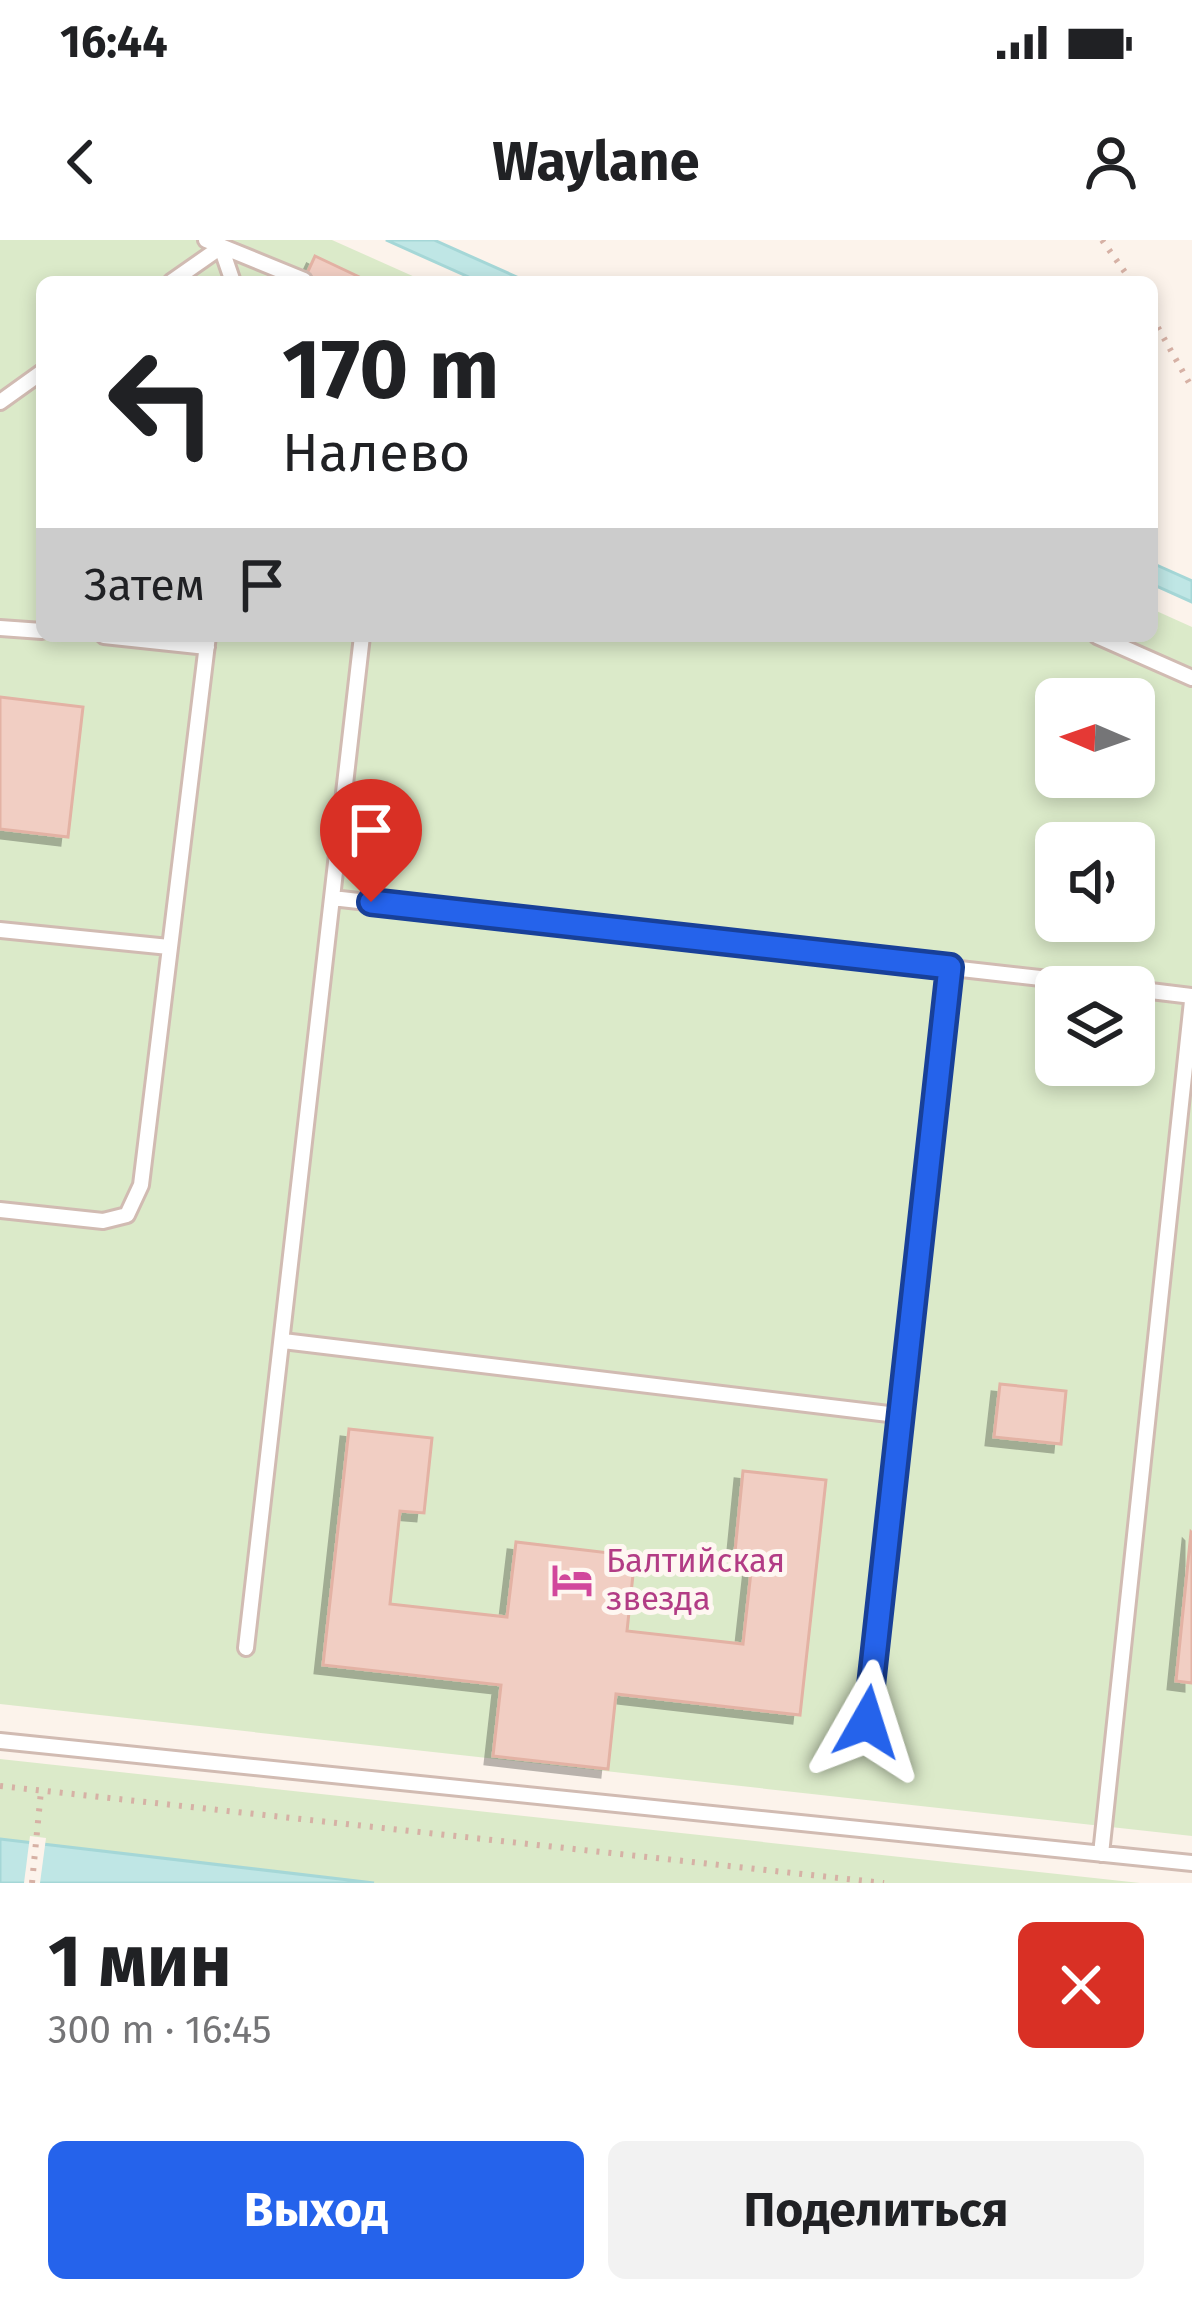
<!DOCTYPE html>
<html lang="ru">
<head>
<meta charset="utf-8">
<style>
	:root { --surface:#fff; --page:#f2f2f2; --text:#202124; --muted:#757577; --accent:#2563eb }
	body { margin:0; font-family:"Fira Sans",sans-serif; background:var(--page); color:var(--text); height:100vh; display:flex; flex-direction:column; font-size:45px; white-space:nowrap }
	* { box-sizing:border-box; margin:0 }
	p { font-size:39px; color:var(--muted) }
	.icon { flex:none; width:66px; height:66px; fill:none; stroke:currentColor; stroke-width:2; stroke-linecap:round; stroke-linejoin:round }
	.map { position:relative; height:1643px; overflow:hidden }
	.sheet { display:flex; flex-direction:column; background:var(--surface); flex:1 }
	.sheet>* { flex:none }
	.banner { position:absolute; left:36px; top:36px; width:1122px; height:366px; border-radius:18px; box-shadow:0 6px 18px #0003; background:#fff; color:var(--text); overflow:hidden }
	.needle { width:78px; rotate:272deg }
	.buttons { position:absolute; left:1035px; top:438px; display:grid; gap:24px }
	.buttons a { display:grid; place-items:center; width:120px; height:120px; border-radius:18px; background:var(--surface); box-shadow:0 6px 18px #0003; font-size:60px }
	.pin { position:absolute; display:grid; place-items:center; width:102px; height:102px; color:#fff; margin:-123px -51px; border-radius:50% 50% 50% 0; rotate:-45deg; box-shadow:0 0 12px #0007 }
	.pin .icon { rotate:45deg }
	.me { position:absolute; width:132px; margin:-66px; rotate:6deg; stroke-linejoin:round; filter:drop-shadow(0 0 9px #0008) }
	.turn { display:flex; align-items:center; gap:42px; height:252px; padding:0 48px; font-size:54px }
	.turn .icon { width:156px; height:156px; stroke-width:2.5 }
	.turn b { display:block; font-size:84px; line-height:102px }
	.then { display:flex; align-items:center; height:114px; padding:0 48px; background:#0003; gap:24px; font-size:45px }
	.round { display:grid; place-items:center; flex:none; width:126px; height:126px; border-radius:18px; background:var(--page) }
	.summary { display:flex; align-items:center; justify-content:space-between; height:204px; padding:0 48px }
	h1 { font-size:72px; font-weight:700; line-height:90px }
	.primary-button { display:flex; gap:24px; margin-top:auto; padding:24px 48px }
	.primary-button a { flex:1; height:138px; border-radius:18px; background:var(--accent); color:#fff; font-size:48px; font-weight:700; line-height:138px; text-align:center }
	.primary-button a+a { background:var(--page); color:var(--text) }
	.status { display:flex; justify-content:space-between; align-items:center; height:84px; padding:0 60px; background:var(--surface); direction:ltr }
	.status svg { height:33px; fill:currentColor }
	header { display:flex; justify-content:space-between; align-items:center; height:156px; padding:0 48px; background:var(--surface); font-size:54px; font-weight:700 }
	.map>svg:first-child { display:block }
	.green { fill:#dbeac9; fill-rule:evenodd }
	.water { fill:#bfe6e5; stroke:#a5d7d7; stroke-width:3 }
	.pier { fill:#fcf3eb }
	.building { fill:#f1cec3; stroke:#e3b2a4; stroke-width:3; filter:url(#shadow) }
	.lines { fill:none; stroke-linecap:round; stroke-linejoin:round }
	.service-casing { stroke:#d1bbb2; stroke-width:20 }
	.path { stroke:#d6b1a5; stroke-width:6; stroke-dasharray:3 9; stroke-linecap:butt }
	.service { stroke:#fff; stroke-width:14 }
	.route-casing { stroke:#184099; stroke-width:30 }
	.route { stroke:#2563eb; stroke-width:21 }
	.labels { text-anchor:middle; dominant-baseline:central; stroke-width:10; stroke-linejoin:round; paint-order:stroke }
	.hotel-label { font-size:33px; fill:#b23c85; stroke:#fef7f1; text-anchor:start }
</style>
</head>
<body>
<div class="status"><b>16:44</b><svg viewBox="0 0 49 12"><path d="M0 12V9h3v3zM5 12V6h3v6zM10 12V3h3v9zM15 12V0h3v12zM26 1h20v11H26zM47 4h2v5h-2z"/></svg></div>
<header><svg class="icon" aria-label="back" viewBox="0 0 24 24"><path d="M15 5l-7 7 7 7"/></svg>Waylane<svg class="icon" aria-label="person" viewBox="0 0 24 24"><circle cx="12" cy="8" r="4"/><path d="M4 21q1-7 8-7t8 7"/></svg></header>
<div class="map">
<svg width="1192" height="1643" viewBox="0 0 1192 1643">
	<defs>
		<filter id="shadow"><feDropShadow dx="-8" dy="8" stdDeviation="0" flood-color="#0004"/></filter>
	</defs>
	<rect width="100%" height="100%" fill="#fcf3eb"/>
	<path class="green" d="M0 0H332L426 42H42V396H1152V369L1192 387V1596L0 1464ZM1056 459H1134V537H1056ZM1056 603H1134V681H1056ZM1056 747H1134V825H1056Z
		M0 1519 1140 1643H0Z"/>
	<path class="water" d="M386 0H434L528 42H480Z
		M1152 323 1192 341V362L1152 344Z
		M0 1599 374 1643H0Z"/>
	<path class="pier" d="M30 1596 46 1598 40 1643H24Z"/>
	<path class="building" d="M315 16 370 42H303Z
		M0 457 83 467 68 597 0 589Z
		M1000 1144 1066 1151 1061 1204 994 1197Z
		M349 1189 432 1198 424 1273 400 1271 390 1364 507 1377 516 1302 635 1316 627 1391 743 1404 753 1314 735 1312 743 1231 826 1240 800 1475 616 1454 608 1529 493 1516 501 1445 323 1425Z
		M1191 1292 1192 1293V1443L1176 1441Z"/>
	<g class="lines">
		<g class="service-casing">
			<path id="service" d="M206 0 304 40
				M221 7 233 42
				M171 42 221 7
				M0 162 42 132
				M0 388 42 391
				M104 396 207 407
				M1097 396 1192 438
				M332 658 1120 747
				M0 690 169 707
				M1134 749 1192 756
				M0 970 103 981 127 975 141 945 208 396
				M283 1101 897 1175
				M246 1408 362 396
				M867 1482 950 727
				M0 1501 1192 1623
				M1101 1614 1192 761"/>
		</g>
		<path class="path" d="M1102 0 1132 42
			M1152 77 1192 148
			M0 1546 884 1643
			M32 1643 41 1551"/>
		<use href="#service" class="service"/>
	</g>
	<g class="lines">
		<g class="route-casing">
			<path id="route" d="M371 662 950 727 867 1482"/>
		</g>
		<use href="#route" class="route"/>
	</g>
	<defs>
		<g id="hotel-bare" transform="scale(3.24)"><path d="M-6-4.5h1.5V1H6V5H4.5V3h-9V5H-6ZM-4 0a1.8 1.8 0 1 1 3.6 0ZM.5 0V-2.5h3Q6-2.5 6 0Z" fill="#d1479c" stroke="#fef7f1" stroke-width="2.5" paint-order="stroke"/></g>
	</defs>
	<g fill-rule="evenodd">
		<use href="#hotel-bare" x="572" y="1340"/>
	</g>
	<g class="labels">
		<g class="hotel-label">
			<text x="606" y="1321">Балтийская<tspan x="606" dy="38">звезда</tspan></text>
		</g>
	</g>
</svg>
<div class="buttons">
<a><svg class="needle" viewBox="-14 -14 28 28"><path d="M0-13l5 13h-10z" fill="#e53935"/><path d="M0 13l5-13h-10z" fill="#757577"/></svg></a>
<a><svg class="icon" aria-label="sound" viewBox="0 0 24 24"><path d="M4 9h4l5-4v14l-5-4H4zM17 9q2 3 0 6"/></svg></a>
<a><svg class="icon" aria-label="layers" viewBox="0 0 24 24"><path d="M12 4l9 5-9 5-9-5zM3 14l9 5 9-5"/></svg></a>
</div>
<div class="pin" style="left:371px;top:662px;background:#d93025"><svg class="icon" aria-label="arrive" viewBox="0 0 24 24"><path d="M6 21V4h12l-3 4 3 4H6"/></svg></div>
<svg class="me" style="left:867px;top:1482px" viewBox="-20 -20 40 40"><path d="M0-17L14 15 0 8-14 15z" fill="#2563eb" stroke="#fff" stroke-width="4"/></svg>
<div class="banner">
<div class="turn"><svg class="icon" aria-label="left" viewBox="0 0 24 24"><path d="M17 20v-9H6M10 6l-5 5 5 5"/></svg><div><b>170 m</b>Налево</div></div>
<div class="then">Затем<svg class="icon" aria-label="arrive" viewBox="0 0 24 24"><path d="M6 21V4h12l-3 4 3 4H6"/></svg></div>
</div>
</div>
<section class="sheet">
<div class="summary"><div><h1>1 мин</h1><p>300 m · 16:45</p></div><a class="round" style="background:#d93025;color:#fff"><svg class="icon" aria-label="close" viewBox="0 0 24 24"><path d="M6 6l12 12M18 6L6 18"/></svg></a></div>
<div class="primary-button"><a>Выход</a><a>Поделиться</a></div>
</section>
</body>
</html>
